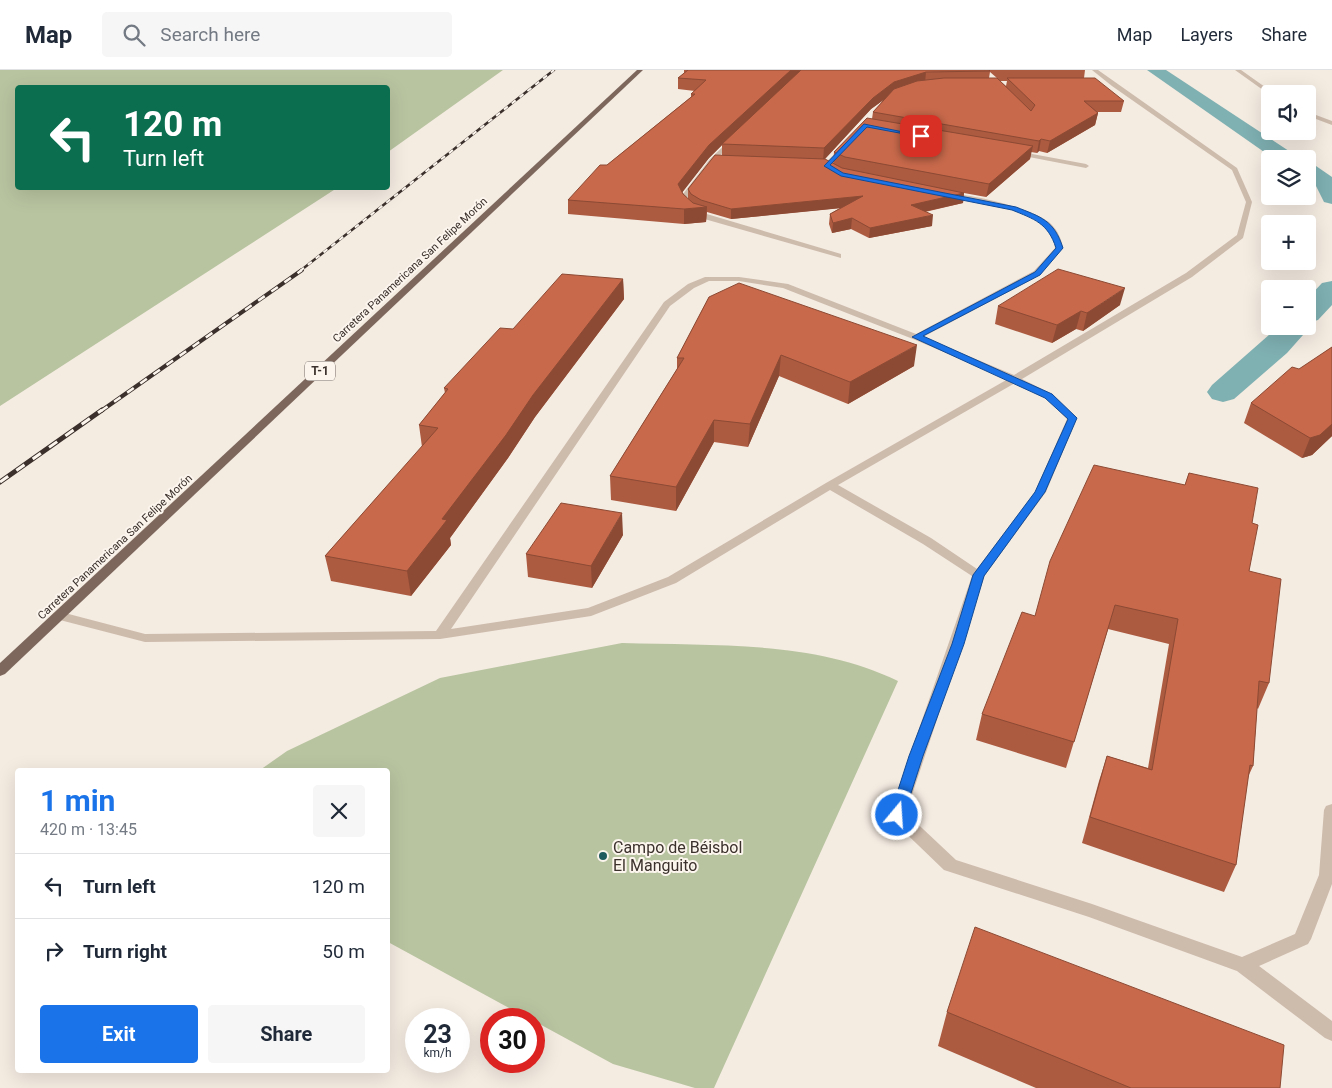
<!DOCTYPE html>
<html lang="en">
<head>
<meta charset="utf-8">
<style>
	:root { --surface:#fff; --page:#f6f6f7; --text:#1f2937; --muted:#747a83; --line:#e0e1e3; --accent:#1a73e8 }
	body { margin:0; font-family:Roboto,sans-serif; background:var(--page); color:var(--text); height:100vh; display:flex; flex-direction:column; font-size:19px; white-space:nowrap }
	* { box-sizing:border-box; margin:0 }
	p { font-size:16px; color:var(--muted) }
	.icon { flex:none; width:28px; height:28px; fill:none; stroke:currentColor; stroke-width:2; stroke-linecap:round; stroke-linejoin:round }
	.map { position:relative; flex:1; overflow:hidden }
	.panel { position:absolute; left:15px; top:698px; width:375px; height:305px; display:flex; flex-direction:column; background:var(--surface); border-radius:5px; box-shadow:0 5px 20px #0002 }
	.panel>* { flex:none }
	.banner { position:absolute; left:15px; top:15px; width:375px; height:105px; border-radius:5px; box-shadow:0 5px 20px #0002; background:#0b6e4f; color:#fff; overflow:hidden }
	.buttons { position:absolute; left:1261px; top:15px; display:grid; gap:10px }
	.buttons a { display:grid; place-items:center; width:55px; height:55px; border-radius:5px; background:var(--surface); box-shadow:0 5px 20px #0002; font-size:25px }
	.speed { position:absolute; left:405px; top:938px; display:flex; gap:10px; font-size:25px; font-weight:700; text-align:center }
	.speed>* { display:grid; place-content:center; width:65px; height:65px; border-radius:50%; background:var(--surface); box-shadow:0 5px 20px #0002; line-height:1 }
	.speed small { font-size:12px; font-weight:400 }
	.speed .limit { border:8px solid #d22; background:#fff; color:#111 }
	.pin { position:absolute; display:grid; place-items:center; width:42px; height:42px; color:#fff; margin:-21px; border-radius:10px; box-shadow:0 2px 8px #0006 }
	.me { position:absolute; width:55px; margin:-28px; rotate:18deg; stroke-linejoin:round; filter:drop-shadow(0 0 4px #0008) }
	.turn { display:flex; align-items:center; gap:18px; height:105px; padding:0 25px; font-size:22px }
	.turn .icon { width:65px; height:65px; stroke-width:2.5 }
	.turn b { display:block; font-size:35px; line-height:42px }
	.round { display:grid; place-items:center; flex:none; width:52px; height:52px; border-radius:5px; background:var(--page) }
	.overview { display:flex; align-items:center; justify-content:space-between; height:85px; padding:0 25px }
	h1 { font-size:30px; font-weight:700; line-height:38px; color:var(--accent) }
	.button { display:flex; gap:10px; margin-top:auto; padding:10px 25px }
	.button a { flex:1; height:58px; border-radius:5px; background:var(--accent); color:#fff; font-size:20px; font-weight:700; line-height:58px; text-align:center }
	.button a+a { background:var(--page); color:var(--text) }
	ul { padding:0; list-style:none }
	li { display:flex; align-items:center; gap:15px; height:65px; padding:0 25px; border-top:1px solid var(--line) }
	li div { flex:1 }
	li b { display:block; font-size:19px }
	li em { font-style:normal }
	header { display:flex; align-items:center; gap:30px; box-sizing:border-box; height:70px; padding:0 25px; background:var(--surface); border-bottom:1px solid var(--line) }
	header strong { font-size:24px }
	nav { display:flex; gap:28px; margin-inline-start:auto; font-size:18px }
	.search { width:350px; height:45px; background:var(--page); display:flex; align-items:center; gap:12px; box-sizing:border-box; padding:0 18px; border-radius:5px; color:var(--muted); font-size:19px }
	.map>svg:first-child { display:block }
	.green { fill:#b8c4a0 }
	.lines { fill:none; stroke-linecap:round; stroke-linejoin:round }
	.canal { fill:#7fb0b2; fill-rule:evenodd }
	.street { fill:#cdbbac; fill-rule:evenodd }
	.primary { fill:#7d675c; fill-rule:evenodd }
	.rail-far2-casing { stroke:#3b302b; stroke-width:2.5 }
	.rail-far1-casing { stroke:#3b302b; stroke-width:4 }
	.rail-casing { stroke:#3b302b; stroke-width:5 }
	.rail-far2 { stroke:#fbf5ee; stroke-width:2; stroke-dasharray:5; stroke-linecap:butt }
	.rail-far1 { stroke:#fbf5ee; stroke-width:2.5; stroke-dasharray:8; stroke-linecap:butt }
	.rail { stroke:#fbf5ee; stroke-width:3; stroke-dasharray:10; stroke-linecap:butt }
	.wall { fill:#ac5a40; fill-rule:evenodd }
	.shaded-wall { fill:#8c4a34 }
	.building { fill:#c8694b; stroke:#8c4a34 }
	.route { fill:#1a73e8; stroke:#114b97 }
	.poi-dot { fill:#1f5a5e; stroke:#fbf5ee; stroke-width:2 }
	.labels { text-anchor:middle; dominant-baseline:central; stroke-width:4; stroke-linejoin:round; paint-order:stroke }
	.far-street-label { font-size:11px; fill:#3b302b; stroke:#fbf5ee }
	.shield { fill:#fbf5ee; stroke:#756b66; stroke-width:1 }
	.shield-label { font-size:12px; font-weight:bold; fill:#3b302b }
	.near-poi-label { font-size:16px; fill:#3b302b; stroke:#fbf5ee; text-anchor:start }
</style>
</head>
<body>
<header>
<strong>Map</strong>
<div class="search"><svg class="icon" aria-label="search" viewBox="0 0 24 24"><circle cx="10" cy="10" r="6"/><path d="M15 15l6 6"/></svg>Search here</div>
<nav><a>Map</a><a>Layers</a><a>Share</a></nav>
</header>
<div class="map">
<svg width="1332" height="1018" viewBox="0 0 1332 1018">
	<rect width="100%" height="100%" fill="#f4ebe1"/>
	<path class="green" d="M0 0H503L388 82V18H18V118H337L0 336Z
		M622 573C713 576 815 570 898 611L714 1018H695L613 994 534 951V949H529L388 872V700H260L287 681 440 608Z"/>
	<g class="lines">
		<path class="canal" d="M1147 0H1166L1295 85 1298 89H1274Z
			M1308 95 1316 96 1332 107V134L1324 132 1316 116 1308 110Z
			M1332 211V235L1318 250 1308 253 1311 256 1287 283 1234 329 1223 332 1212 329 1207 322 1212 315 1279 256H1308V228L1322 213Z"/>
		<path class="street" d="M1092 0H1098L1237 98 1252 132 1243 168 1192 207 1022 309 1052 324 1077 348 1046 422 985 505 906 743 956 790 1092 834 1242 887 1295 864 1319 805 1324 740 1326 736 1332 734V814L1311 869 1308 874 1259 896 1332 951V971L1325 968 1237 901 1089 847 944 800 891 749 889 745 972 506 923 474 830 420 676 513 591 546 440 569 145 572 56 549 54 546 61 542 145 564 436 561 664 232 688 214 705 207H739L788 214 916 264 1034 201 1055 178C1054 173 1053 167 1051 163 1034 136 973 133 945 126V124C965 122 1036 139 1051 154 1058 161 1061 168 1063 178L1040 205 923 267 1014 305 1186 203 1237 165 1246 132 1232 100 1112 16ZM709 211H739L783 218 913 269 1008 309 826 413 668 507 588 538 451 559 670 236 694 218ZM1015 313 1046 328 1067 349 1035 422 977 499 931 468 838 415Z
			M1235 0H1241L1275 24 1270 25Z
			M1308 42 1332 51V55L1308 46Z
			M732 68 737 69 714 91 686 129 689 135 700 142 841 184V188L694 146 684 137 680 128 710 89Z
			M844 75 849 76 828 96H824V94Z
			M1016 81 1086 94 1089 96 1086 98 1014 84Z"/>
		<path class="primary" d="M637 0H643L5 604 0 606V593Z"/>
		<g class="rail-far2-casing">
			<path id="rail-far2" d="M300 201 554 0"/>
		</g>
		<g class="rail-far1-casing">
			<path id="rail-far1" d="M101 341 302 200"/>
		</g>
		<g class="rail-casing">
			<path id="rail" d="M0 412 102 340"/>
		</g>
		<use href="#rail-far2" class="rail-far2"/>
		<use href="#rail-far1" class="rail-far1"/>
		<use href="#rail" class="rail"/>
	</g>
	<path class="wall" d="M684 0H1085L1084 8 1124 31 1121 42H1097L1098 43 1095 55 1047 83 1039 81 1037 83 1031 82 1030 89 986 127 964 123 963 133 925 142 932 156 869 168 851 159 832 163 829 154 830 144 840 138 731 149 707 142 706 152 684 154 568 144V130L607 95 691 27V24L695 21 678 19V8L684 3ZM990 2 997 8H989ZM1000 11H1007L1006 16ZM885 29 873 42 872 49 834 82 833 94 825 89 871 39ZM722 75V85L688 119V129L682 122 709 88Z
		M623 209 624 229 535 347 508 388 450 468 451 475 411 526 331 511 325 486 422 377 419 355 445 323 444 318 513 259Z
		M709 227 914 296 848 334 779 306 748 377 714 372 676 441 611 430 610 406 677 299V288Z
		M1120 235 1083 261 1076 259 1052 273 995 254 998 236Z
		M1332 277V366L1312 385 1302 388 1244 353 1251 333Z
		M1189 403 1252 453 1249 501 1269 613 1258 639 1257 638 1253 696 1248 707 1236 795 1224 822 1082 773 1099 711 1107 686 1148 698 1169 574 1108 559 1066 698 976 670 982 644 1035 546 1185 415Z
		M623 465 592 518 528 507 526 484Z
		M947 942 1280 1018H1036L938 976Z"/>
	<path class="shaded-wall" d="M791 0H802L722 74V75L709 88 678 128V114L709 75Z
		M926 2 925 13 893 23 871 39 823 91 824 78 873 28 894 12Z
		M1098 43 1095 55 1047 83 1050 71Z
		M1041 69 1039 81 1037 83 1039 71Z
		M1033 76 1030 89 986 127 989 114Z
		M964 123 963 133 909 145 911 135Z
		M863 126 862 136 731 149V139Z
		M707 137 706 152 684 154V139Z
		M933 145 932 156 869 168 870 158Z
		M852 148 851 159 832 163 833 153Z
		M623 209 624 229 535 347 508 388 450 468 451 475 411 526 407 501 442 449 533 325Z
		M1125 218 1120 235 1083 261 1087 243Z
		M1081 241 1076 259 1052 273 1057 255Z
		M917 275 914 296 848 334 850 312Z
		M781 285 779 306 748 377 750 354Z
		M714 350V372L676 441V417Z
		M1332 354V366L1312 385 1302 388 1310 368Z
		M622 443 623 465 592 518 591 496Z"/>
	<path class="building" d="M688 0H791L709 75 678 114 683 124 693 133 707 137 684 139 568 130 600 95H607L695 24H691L706 10 678 8Z
		M801 0H989L990 1 926 2 894 12 873 28 824 78 722 74Z
		M944 8H997L1031 41 1035 35 1007 8H1095L1124 31H1084L1098 43 1050 71 1041 69 1039 71 873 42 894 19 917 11Z
		M867 48 1033 76 989 114 845 87 834 82Z
		M715 85 825 89 842 98 964 123 911 135 933 145 870 158 852 148 833 153 830 144 863 126 731 139 701 130 691 124 688 119Z
		M1058 199 1125 218 1087 243 1081 241 1057 255 998 236Z
		M562 204 623 209 533 325 506 365 442 449 447 450 407 501 325 486 438 358 419 355 448 319 444 318 500 258 513 259Z
		M739 213 917 275 850 312 781 285 750 354 714 350 676 417 610 406 684 288H677L709 227Z
		M1332 277V354L1320 365 1310 368 1251 333 1292 297 1299 299Z
		M1094 395 1185 415 1189 403 1258 418 1252 453 1258 455 1249 501 1281 509 1269 613 1259 611 1253 696 1250 695 1236 795 1090 747 1107 686 1152 700 1178 549 1115 535 1074 672 982 644 1022 542 1035 546 1050 491Z
		M561 433 622 443 591 496 526 484Z
		M975 857 1284 975 1280 1018H1131L947 942Z"/>
	<path class="route" d="M864 54 923 66 921 67 867 57 830 95 843 103 1016 137C1041 147 1054 150 1063 178L1040 205 923 266 1052 324 1077 348 1045 422 984 506 964 574 923 686 904 745 902 749H892L890 745 909 686 952 574 973 505 1035 422 1068 349 1045 328 912 267 1035 202 1056 178C1048 153 1034 149 1012 140L841 106 824 96Z"/>
	<circle class="poi-dot" cx="603" cy="786" r="5"/>
	<g class="labels">
		<g class="far-street-label">
			<text transform="translate(410 200) rotate(-43)">Carretera Panamericana San Felipe Morón</text>
			<text transform="translate(115 477) rotate(-43)">Carretera Panamericana San Felipe Morón</text>
		</g>
		<rect class="shield" x="305" y="291.5" width="30" height="19" rx="4"/>
		<g class="shield-label">
			<text x="320" y="301">T-1</text>
		</g>
		<g class="near-poi-label">
			<text x="613" y="777">Campo de Béisbol<tspan x="613" dy="18">El Manguito</tspan></text>
		</g>
	</g>
</svg>
<div class="buttons">
<a><svg class="icon" aria-label="sound" viewBox="0 0 24 24"><path d="M4 9h4l5-4v14l-5-4H4zM17 9q2 3 0 6"/></svg></a>
<a><svg class="icon" aria-label="layers" viewBox="0 0 24 24"><path d="M12 4l9 5-9 5-9-5zM3 14l9 5 9-5"/></svg></a>
<a>+</a>
<a>−</a>
</div>
<div class="speed"><div>23<small>km/h</small></div><div class="limit">30</div></div>
<div class="pin" style="left:921px;top:66px;background:#d93025"><svg class="icon" aria-label="arrive" viewBox="0 0 24 24"><path d="M6 21V4h12l-3 4 3 4H6"/></svg></div>
<svg class="me" style="left:897px;top:745px" viewBox="-20 -20 40 40"><circle r="17" fill="#1a73e8" stroke="#fff" stroke-width="3"/><path d="M0-11L8 9 0 5-8 9z" fill="#fff"/></svg>
<div class="banner">
<div class="turn"><svg class="icon" aria-label="left" viewBox="0 0 24 24"><path d="M17 20v-9H6M10 6l-5 5 5 5"/></svg><div><b>120 m</b>Turn left</div></div>
</div>
<section class="panel">
<div class="overview"><div><h1>1 min</h1><p>420 m · 13:45</p></div><a class="round"><svg class="icon" aria-label="close" viewBox="0 0 24 24"><path d="M6 6l12 12M18 6L6 18"/></svg></a></div>
<ul>
<li><svg class="icon" aria-label="left" viewBox="0 0 24 24"><path d="M17 20v-9H6M10 6l-5 5 5 5"/></svg><div><b>Turn left</b></div><em>120 m</em></li>
<li><svg class="icon" aria-label="right" viewBox="0 0 24 24"><path d="M7 20v-9h11M14 6l5 5-5 5"/></svg><div><b>Turn right</b></div><em>50 m</em></li>
</ul>
<div class="button"><a>Exit</a><a>Share</a></div>
</section>
</div>
</body>
</html>
